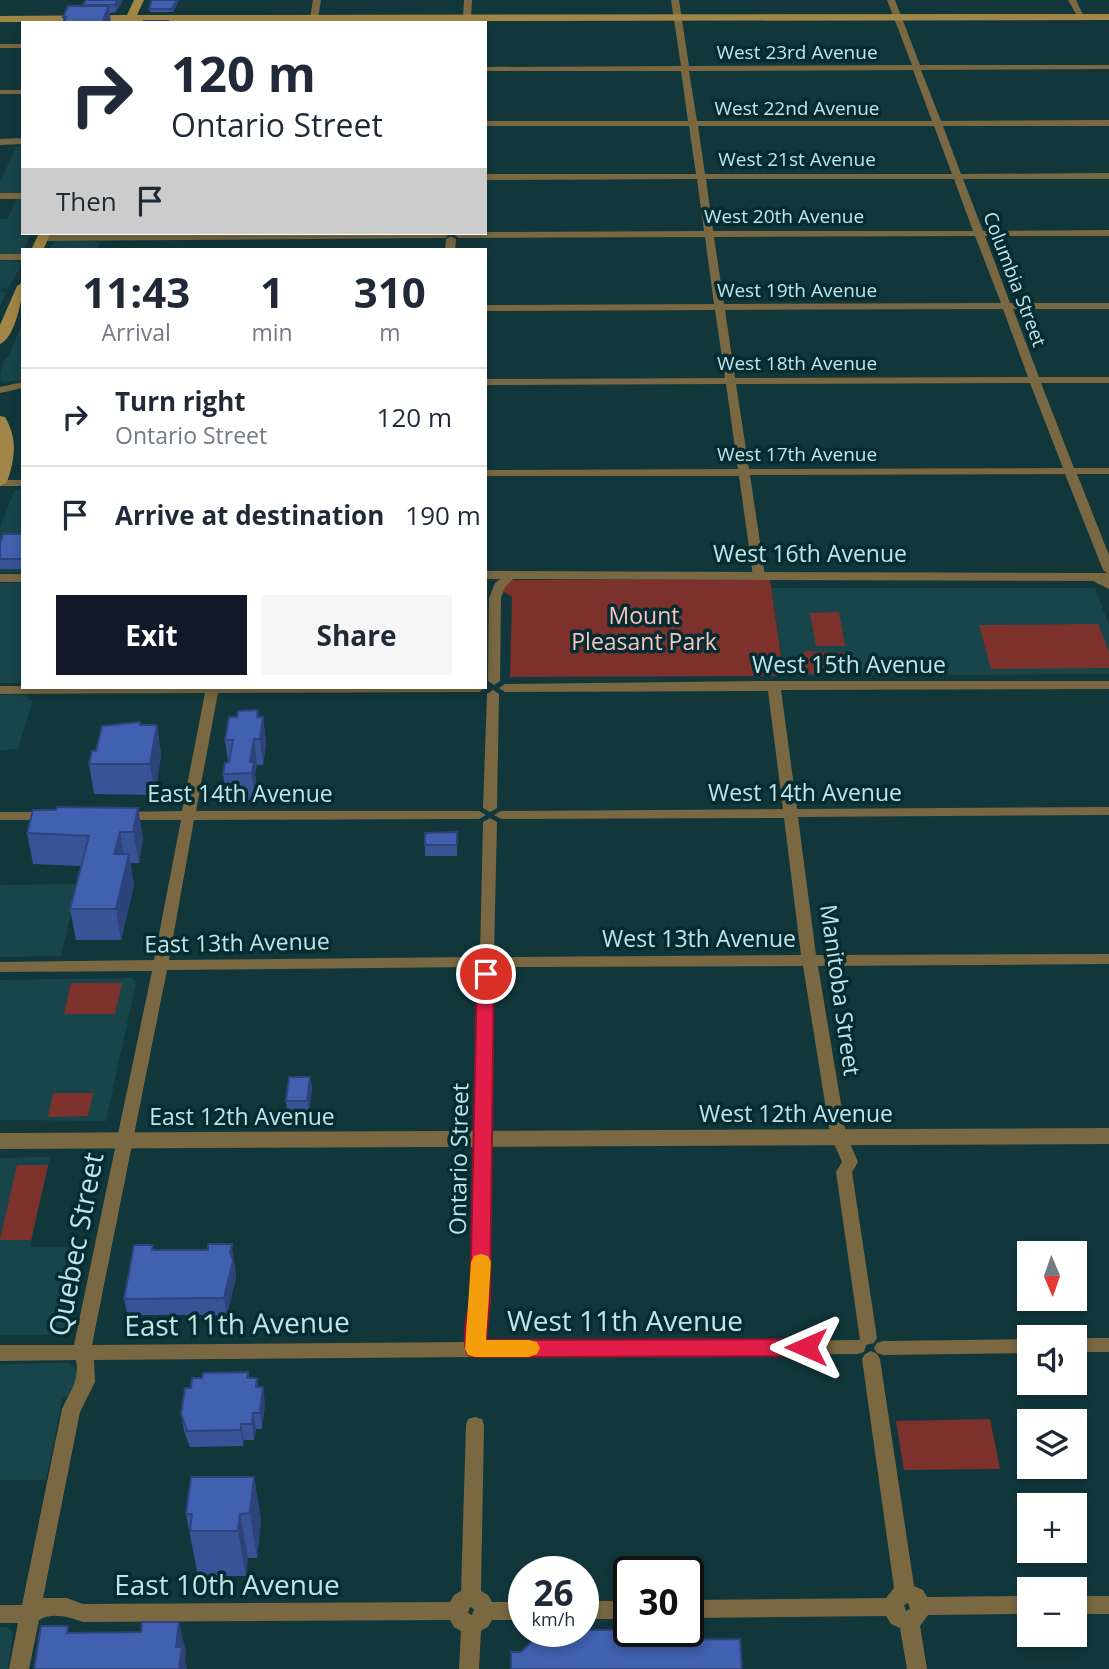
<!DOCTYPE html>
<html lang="en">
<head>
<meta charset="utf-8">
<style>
	:root { --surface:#fff; --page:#f6f6f7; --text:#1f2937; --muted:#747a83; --line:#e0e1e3; --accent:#111827 }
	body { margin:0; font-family:"Open Sans",sans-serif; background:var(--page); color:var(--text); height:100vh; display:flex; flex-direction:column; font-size:26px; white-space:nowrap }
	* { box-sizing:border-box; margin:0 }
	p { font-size:23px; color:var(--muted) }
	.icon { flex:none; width:38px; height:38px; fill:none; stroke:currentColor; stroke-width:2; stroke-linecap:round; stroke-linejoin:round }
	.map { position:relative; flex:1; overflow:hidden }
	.panel { position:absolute; left:21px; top:248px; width:466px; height:441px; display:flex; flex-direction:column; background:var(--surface); border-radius:0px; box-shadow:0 4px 10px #0003 }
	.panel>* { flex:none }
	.banner { position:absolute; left:21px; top:21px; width:466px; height:214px; border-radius:0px; box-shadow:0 4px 10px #0003; background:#fff; color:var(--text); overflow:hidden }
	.needle { width:46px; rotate:178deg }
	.tools { position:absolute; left:1017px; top:1241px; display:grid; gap:14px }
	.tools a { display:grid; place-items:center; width:70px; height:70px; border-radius:0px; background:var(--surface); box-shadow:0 4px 10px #0003; font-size:35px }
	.speed { position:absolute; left:508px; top:1556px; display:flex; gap:14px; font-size:35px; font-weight:700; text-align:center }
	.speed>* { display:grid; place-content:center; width:91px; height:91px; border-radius:50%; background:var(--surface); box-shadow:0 4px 10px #0003; line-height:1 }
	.speed small { font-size:18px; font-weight:400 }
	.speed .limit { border:4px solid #111; border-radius:10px; background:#fff; color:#111 }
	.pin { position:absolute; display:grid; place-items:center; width:60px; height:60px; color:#fff; margin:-30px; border:4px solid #fff; border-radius:50%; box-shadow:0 2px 7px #0007 }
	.me { position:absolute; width:77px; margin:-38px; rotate:270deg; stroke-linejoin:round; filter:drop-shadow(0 0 5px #0008) }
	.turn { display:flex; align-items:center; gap:24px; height:147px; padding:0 35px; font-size:32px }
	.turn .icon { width:91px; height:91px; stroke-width:2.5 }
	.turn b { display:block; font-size:49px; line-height:60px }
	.then { display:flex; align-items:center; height:66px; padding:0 35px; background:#0003; gap:14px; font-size:26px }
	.eta { display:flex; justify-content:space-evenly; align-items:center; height:119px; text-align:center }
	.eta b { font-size:42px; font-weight:700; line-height:49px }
	.button { display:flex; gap:14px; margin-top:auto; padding:14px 35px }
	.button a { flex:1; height:80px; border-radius:0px; background:var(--accent); color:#fff; font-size:28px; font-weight:700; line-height:80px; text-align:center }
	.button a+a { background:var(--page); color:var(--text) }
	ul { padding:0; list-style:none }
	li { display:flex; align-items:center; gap:21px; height:98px; padding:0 35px; border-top:2px solid var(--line) }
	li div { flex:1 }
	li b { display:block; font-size:26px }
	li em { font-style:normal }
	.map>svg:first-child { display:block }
	.built { fill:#18454a }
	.green { fill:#7d312d }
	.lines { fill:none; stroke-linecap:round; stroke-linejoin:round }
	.minor { fill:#796842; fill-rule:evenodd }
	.tertiary { fill:#796842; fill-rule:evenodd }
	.secondary { fill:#a28647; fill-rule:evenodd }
	.wall { fill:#385396 }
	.shaded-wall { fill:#2e437a }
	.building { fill:#4160af; stroke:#2e437a; stroke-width:2 }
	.route { fill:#e11d48; stroke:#92132f; stroke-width:2 }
	.slow { fill:#f59e0b }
	.labels { text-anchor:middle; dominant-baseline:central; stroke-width:7; stroke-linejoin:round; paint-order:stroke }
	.far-street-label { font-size:19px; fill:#c2e4e8; stroke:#052d31 }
	.street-label { font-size:23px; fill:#c2e4e8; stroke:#052d31 }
	.park-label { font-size:23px; fill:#fac3bd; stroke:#052d31 }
	.near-street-label { font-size:28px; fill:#c2e4e8; stroke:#052d31 }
</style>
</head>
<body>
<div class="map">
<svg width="1109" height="1669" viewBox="0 0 1109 1669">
	<rect width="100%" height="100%" fill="#11373b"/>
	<path class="built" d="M23 145V194H0V182L16 147Z
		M17 199H23V233H31L25 247 28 249 23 250V254H0V219H7Z
		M55 241H93L99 243 97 250H48Z
		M10 260 22 262 15 278 8 287 1 289V292L6 293 0 306V261Z
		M23 322V380L3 382 0 381 3 361 8 357Z
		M23 487V572H0V528L14 491Z
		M0 583H23V683H0Z
		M771 588H1095L1109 625V674L785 676Z
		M0 695H27L29 700H33L18 749 0 750Z
		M78 884 61 956 0 957V885Z
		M132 978 136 982 106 1121 0 1120V980Z
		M50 1157 30 1247H82L64 1335H0V1158Z
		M68 1363 79 1372 71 1395 62 1399 46 1480H0V1364Z
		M0 1627H7L13 1632 8 1669H0Z"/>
	<path class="green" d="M511 580H770L784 676 510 677 512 597 503 591 504 584Z
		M839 612 845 646H816L810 613Z
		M1098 624 1109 652V668L991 669 979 625Z
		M806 651 851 653 857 658 858 674H805L799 657Z
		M71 983H122L115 1014H64Z
		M53 1093H93L88 1116 48 1117Z
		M17 1165H48L31 1240H0Z
		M990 1419 1000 1469 904 1470 896 1421Z"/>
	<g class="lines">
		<path class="minor" d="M313 0H321L318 18 314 20 310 18Z
			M464 0H472L471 18 467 20 463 18Z
			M671 0H679L689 66 912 65 887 0H895L920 65H1109V69L921 70 941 121 1109 120V126H943L961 174 1109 173V179H963L983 231 1109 230V236H985L1010 303H1109V309H1013L1039 377H1109V383H1041L1074 468H1109V474H1077L1109 555V574L1103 570 1065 474 750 475 765 576 759 580 753 576 739 476H485V470L738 469 726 384 485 385V379L725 378 715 310 485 311V305L714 304 705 237 459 238 454 235 457 233 485 232 704 231 697 179 485 180V174H696L689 126H485V121H688L681 71H485V67L681 66ZM913 70 932 121H697L689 71ZM698 126H934L952 174H705ZM706 179H954L973 231H713ZM975 236 1001 303 724 304 714 237ZM1003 309 1028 377 735 378 725 310ZM1030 383 1063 468 749 469 736 384Z
			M1068 0H1076L1085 19H1079Z
			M0 44H23V48H0Z
			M0 90H23V94H0Z
			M23 138V144L0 145V139Z
			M0 193H23V199H0Z
			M443 233 448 236 446 238 42 241 37 238 42 235Z
			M451 236 456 239 455 250H445L446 239Z
			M0 254H23V260H0Z
			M23 382V388L0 393V387Z
			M0 480H23V486H0Z
			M511 571 517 575 505 587 501 598 500 681 494 685 488 681 489 598 495 583Z
			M1095 573 1109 580V589L1091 580 1089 577Z
			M774 681H1109V689L781 690 797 809 1109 807V815L798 817 816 955 1109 954V964L818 966 846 1134 858 1162 852 1172 877 1338 874 1343 866 1345 864 1352 858 1354 94 1360 95 1382 80 1412 43 1598H67L83 1604 450 1602 454 1595 461 1591 466 1425 468 1419 475 1417 482 1419 484 1425 481 1591 488 1595 492 1602H523V1620H492L488 1627 481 1631 479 1669H459L461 1631 454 1627 450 1620 83 1622C69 1617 53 1612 39 1620L29 1669H9L18 1623H0V1605H22L62 1409C70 1391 80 1381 76 1360L0 1361V1345H74L152 971 0 972V962L154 960 181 820H120L113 816 120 812 182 811 205 693 0 694V686L485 688 479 692 218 693 196 811H479L486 815 479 819 194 820 169 960 474 957 479 958 482 962 479 966 474 967 167 970 92 1345 466 1342 467 1315 471 1302 478 971 481 967H491L494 971 489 1302 485 1315 484 1342 860 1340 836 1172 842 1162 830 1134 803 966 499 967 494 966 491 962 494 958 499 957 801 955 784 818 501 819 494 815 501 811 783 809 768 691 505 692 499 688 505 684ZM470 1607 474 1609 472 1615 468 1613Z
			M493 690 499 694 497 808 490 812 483 808 487 694Z
			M0 812H51L58 816 51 820H0Z
			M490 818 497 822 494 954 492 958H482L480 954 483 822Z
			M1074 1338H1109V1352H1074Z
			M1029 1339V1353L883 1355 877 1353 874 1348 877 1343 883 1341Z
			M871 1351 877 1354 880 1359 914 1586 923 1590 927 1597 1029 1596V1614L928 1615 920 1626 927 1669H907L900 1628 891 1624 886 1616 688 1618V1600L886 1598 894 1588 862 1359 865 1354ZM908 1603 910 1609 906 1611 904 1605Z
			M1074 1596H1109V1614H1074Z
			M583 1601H628V1619H583Z"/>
		<path class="tertiary" d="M485 571 1109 573V581L485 579Z
			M0 574H23V582H0Z
			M1109 1128V1144L0 1149V1133Z"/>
		<path class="secondary" d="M134 0H144L137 15 1109 14V20L0 22V16L127 15Z
			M39 233H51L43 250H31Z
			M23 282C23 298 15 338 0 344V325L17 286Z
			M0 416 5 417C18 439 15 459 7 482L0 486Z"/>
	</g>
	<path class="wall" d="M86 0H123L116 12 110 13 63 23V17L83 6Z
		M179 0 173 12H150L149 9Z
		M23 534V569H0V543Z
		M259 717H263L266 743 263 765H257L255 774 257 788 255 800H227L223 774 228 762 225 740Z
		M141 725H157L161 755 155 795 94 794 89 764 96 751Z
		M138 808 143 839 139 863H130L134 885 121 940H76L70 909 81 866 33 864 27 833Z
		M457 843V856H425V845Z
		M310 1077 312 1088 309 1112H287L286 1101Z
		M154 1250 234 1261 236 1277 227 1315H128L124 1299Z
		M248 1372 249 1378H257L258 1387 265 1403 262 1429H256L254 1440H244L243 1446 190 1447 184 1431 181 1414 202 1378Z
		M254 1477 261 1521 257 1558H248L246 1576H198L186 1514Z"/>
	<path class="shaded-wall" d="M118 0H123L116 12 115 5Z
		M177 0H179L173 12 172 9Z
		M109 6 111 23H102Z
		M258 710 261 733 263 717 266 743 263 765 257 717Z
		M157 725 161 755 155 795 150 764Z
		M254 739 257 765 255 774 257 788 255 800 250 762Z
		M138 808 143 839 139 863 133 832Z
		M120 832 125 863 114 854Z
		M129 854 134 885 121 940 116 909Z
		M310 1077 312 1088 309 1112 307 1101Z
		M232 1244 236 1277 227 1315 224 1298Z
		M263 1387 265 1403 262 1429 260 1413Z
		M253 1413 256 1429 254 1440 252 1424Z
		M241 1424 244 1440 243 1446 241 1430Z
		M254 1477 261 1521 257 1558 250 1513Z
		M240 1514 248 1558 246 1576 238 1531Z
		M179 1622 186 1652 185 1661 187 1669H179L176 1647Z"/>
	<path class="building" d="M86 0H118L115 5H83Z
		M152 0H177L172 9H149Z
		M68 6H109L102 23H64L66 17H63Z
		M144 21H168L167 23H144Z
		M3 534H23L22 559H0V543Z
		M258 710 257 717H263L260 739H254L250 762H254L252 773 223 774 225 763 229 762 233 740H225L229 717H237L238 711Z
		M140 722V725H157L150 764H89L92 751H96L102 726Z
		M57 807 138 808 133 832H120L114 854H129L116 909H70L89 836 27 833 33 810H56Z
		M457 832V845H425V833Z
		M289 1077H310L307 1101H286Z
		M208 1244H232L230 1253 233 1261 224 1298 124 1299 134 1245H153L152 1250H208Z
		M248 1372 247 1378H257L256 1387H263L260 1413H253L252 1424H241V1430L187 1431 181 1414 185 1388H191L192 1378H202L203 1373Z
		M191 1477H254L250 1513 240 1514 238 1531H190L192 1514H186Z
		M142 1622H179L176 1647H182L179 1669H34L41 1626H68L67 1633 141 1632Z
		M583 1630H628V1631H654V1640L740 1639 742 1669H511V1652H521L532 1641V1631H583Z"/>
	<path class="route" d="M486 968 494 974 490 1302 486 1340 806 1339 814 1341 817 1347 814 1353 806 1356 475 1357 468 1355C461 1340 466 1317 470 1302L477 974Z"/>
	<path class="slow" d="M481 1254 488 1256 491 1262 486 1340H529L537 1342 540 1348 537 1354 529 1357H475L468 1355 465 1349 471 1262 474 1256Z"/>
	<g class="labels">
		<g class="far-street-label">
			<text x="797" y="52">West 23rd Avenue</text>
			<text x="797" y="108">West 22nd Avenue</text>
			<text x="797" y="159">West 21st Avenue</text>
			<text x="784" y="216">West 20th Avenue</text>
			<text transform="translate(1015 279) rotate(69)">Columbia Street</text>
			<text x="797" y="290">West 19th Avenue</text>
			<text x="797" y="363">West 18th Avenue</text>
			<text x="797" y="454">West 17th Avenue</text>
		</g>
		<g class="street-label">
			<text x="810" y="553">West 16th Avenue</text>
			<text x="849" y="664">West 15th Avenue</text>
			<text x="805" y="792">West 14th Avenue</text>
			<text x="240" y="793">East 14th Avenue</text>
			<text x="699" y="938">West 13th Avenue</text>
			<text transform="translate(237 942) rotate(-1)">East 13th Avenue</text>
			<text transform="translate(841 990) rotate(82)">Manitoba Street</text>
			<text x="796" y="1113">West 12th Avenue</text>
			<text x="242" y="1116">East 12th Avenue</text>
			<text transform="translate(458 1159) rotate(-89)">Ontario Street</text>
		</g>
		<g class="park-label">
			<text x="644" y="615">Mount<tspan x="644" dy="26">Pleasant Park</tspan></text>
		</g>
		<g class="near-street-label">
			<text transform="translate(75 1244) rotate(-79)">Quebec Street</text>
			<text x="625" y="1320">West 11th Avenue</text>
			<text transform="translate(237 1323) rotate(-1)">East 11th Avenue</text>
			<text x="227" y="1584">East 10th Avenue</text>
		</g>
	</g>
</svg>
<div class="tools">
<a><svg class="needle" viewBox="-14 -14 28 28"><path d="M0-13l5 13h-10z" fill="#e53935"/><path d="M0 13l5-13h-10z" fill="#747a83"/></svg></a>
<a><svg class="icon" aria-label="sound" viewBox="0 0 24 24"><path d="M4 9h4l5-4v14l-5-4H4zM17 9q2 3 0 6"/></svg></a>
<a><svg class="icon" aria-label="layers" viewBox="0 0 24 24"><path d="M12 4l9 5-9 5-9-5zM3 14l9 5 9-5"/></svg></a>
<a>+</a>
<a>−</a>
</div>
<div class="speed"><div>26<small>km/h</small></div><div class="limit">30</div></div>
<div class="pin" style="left:486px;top:974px;background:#d93025"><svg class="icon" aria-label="arrive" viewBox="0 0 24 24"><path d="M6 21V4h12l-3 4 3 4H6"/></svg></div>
<svg class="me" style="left:806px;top:1347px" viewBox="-20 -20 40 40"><path d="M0-17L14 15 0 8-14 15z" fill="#e11d48" stroke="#fff" stroke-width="4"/></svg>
<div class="banner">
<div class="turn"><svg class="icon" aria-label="right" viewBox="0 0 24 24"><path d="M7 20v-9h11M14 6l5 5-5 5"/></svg><div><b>120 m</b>Ontario Street</div></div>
<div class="then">Then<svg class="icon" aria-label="arrive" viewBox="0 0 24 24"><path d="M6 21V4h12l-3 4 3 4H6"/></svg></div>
</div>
<section class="panel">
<div class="eta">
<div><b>11:43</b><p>Arrival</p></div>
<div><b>1</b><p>min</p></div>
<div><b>310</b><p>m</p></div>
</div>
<ul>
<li><svg class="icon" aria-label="right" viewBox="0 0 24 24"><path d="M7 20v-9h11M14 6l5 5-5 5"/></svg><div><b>Turn right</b><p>Ontario Street</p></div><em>120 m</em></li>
<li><svg class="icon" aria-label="arrive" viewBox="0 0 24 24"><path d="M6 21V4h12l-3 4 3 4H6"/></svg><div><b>Arrive at destination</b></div><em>190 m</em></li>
</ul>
<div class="button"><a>Exit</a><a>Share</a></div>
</section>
</div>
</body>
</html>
